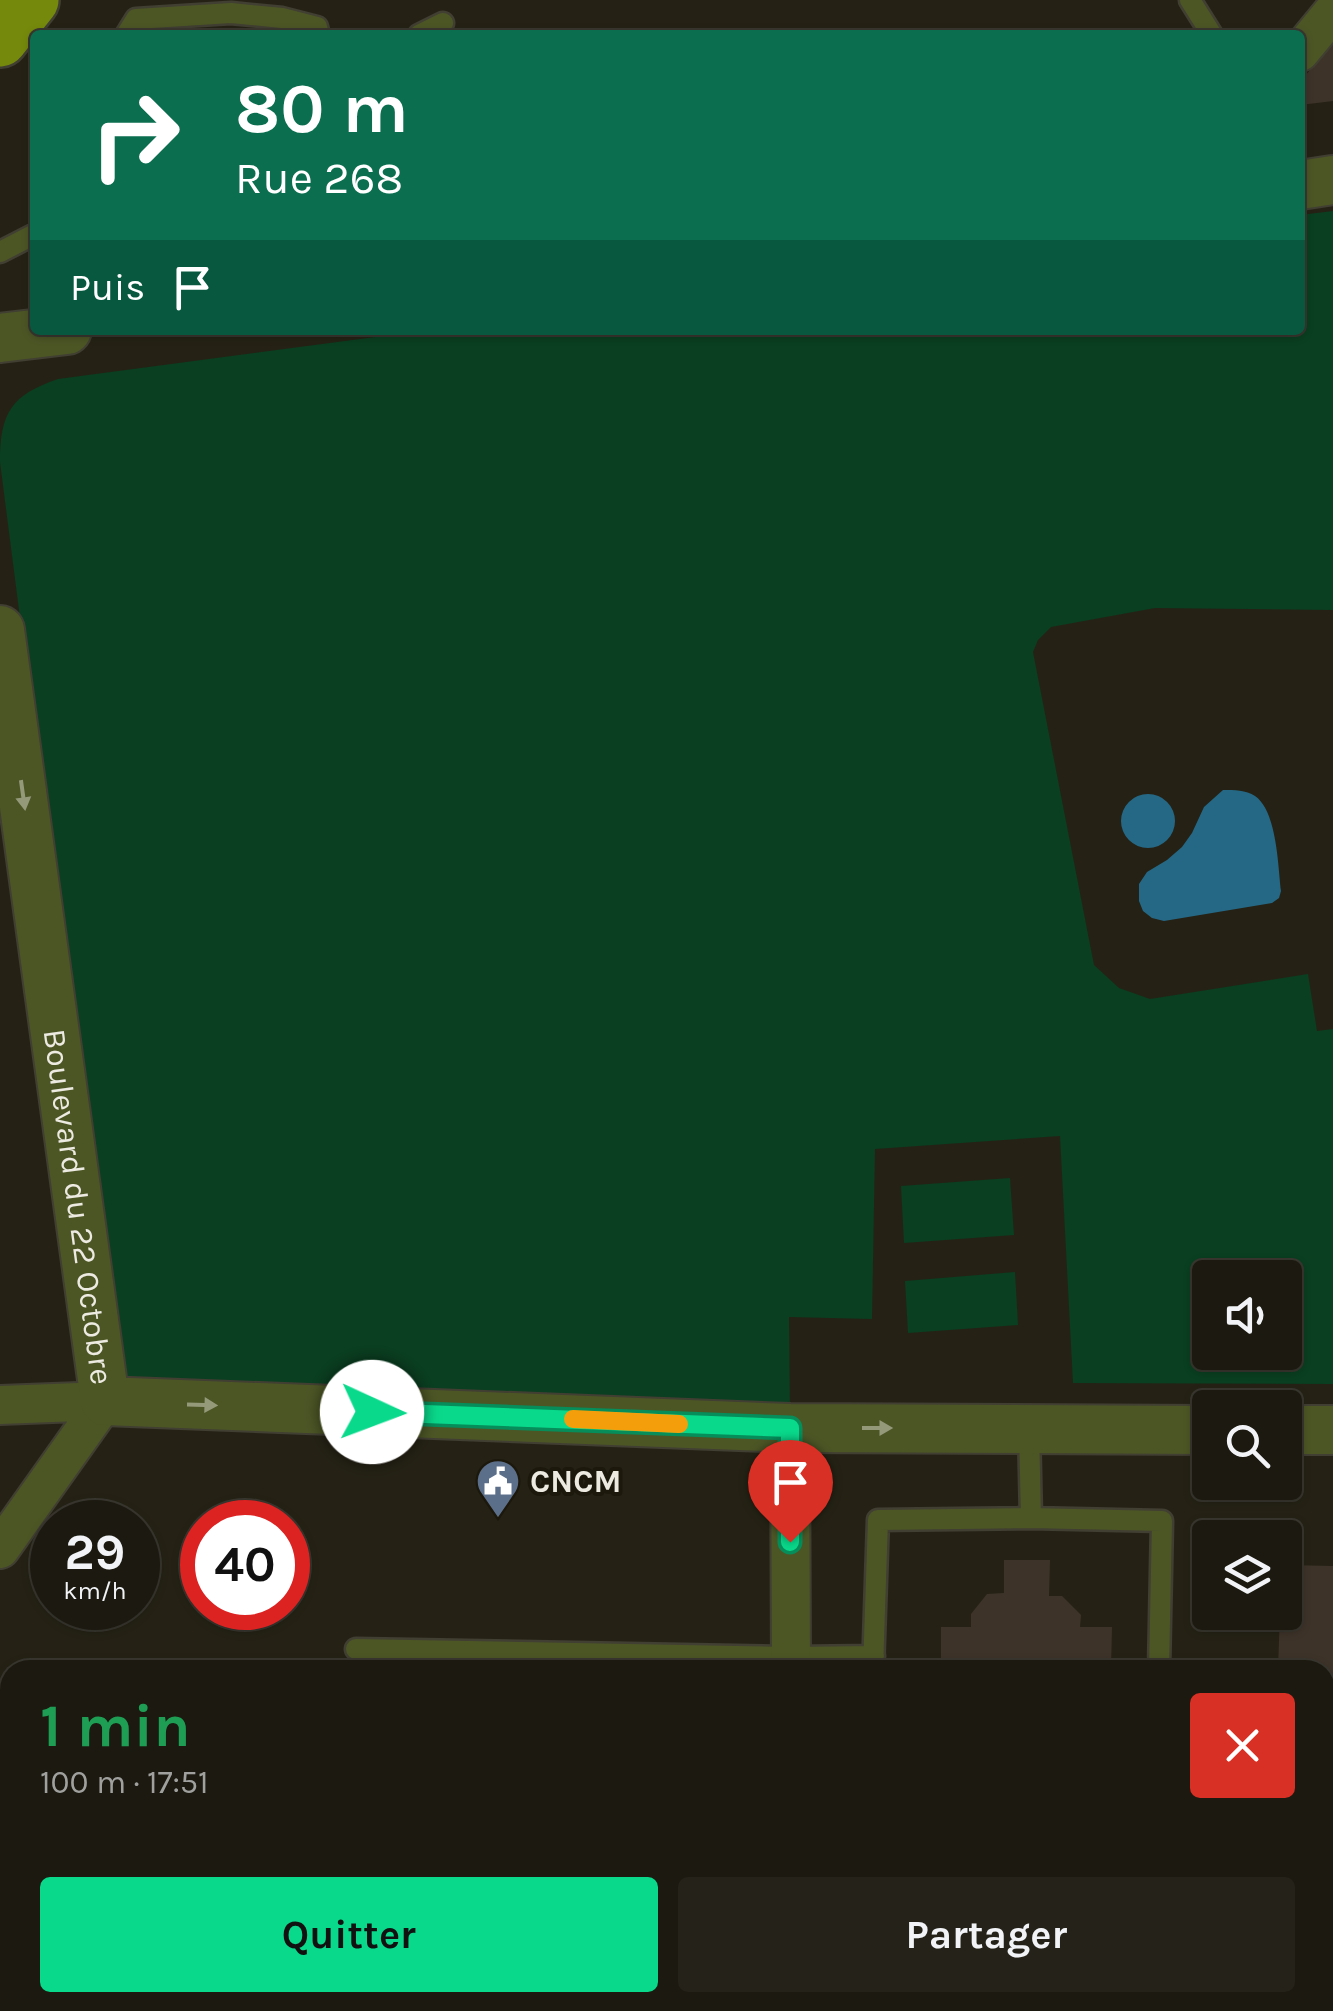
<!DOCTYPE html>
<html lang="fr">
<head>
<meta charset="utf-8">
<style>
	:root { --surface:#1c1a10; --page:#252319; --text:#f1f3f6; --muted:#a0a19f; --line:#3a3830; --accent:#09d98b }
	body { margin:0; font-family:Karla,sans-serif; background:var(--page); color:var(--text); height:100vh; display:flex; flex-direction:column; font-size:38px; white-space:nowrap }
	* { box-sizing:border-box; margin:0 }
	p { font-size:32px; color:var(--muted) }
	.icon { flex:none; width:55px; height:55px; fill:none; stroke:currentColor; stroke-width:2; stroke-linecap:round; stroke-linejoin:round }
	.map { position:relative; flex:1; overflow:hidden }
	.sheet { position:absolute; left:0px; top:1660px; width:1335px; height:352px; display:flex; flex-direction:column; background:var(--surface); border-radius:30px 30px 0 0; box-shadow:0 2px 8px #0004,0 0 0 2px var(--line) }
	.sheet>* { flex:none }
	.banner { position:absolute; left:30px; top:30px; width:1275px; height:305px; border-radius:10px; box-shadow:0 2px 8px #0004,0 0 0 2px var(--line); background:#0b6e4f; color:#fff; overflow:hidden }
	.buttons { position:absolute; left:1192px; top:1260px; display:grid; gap:20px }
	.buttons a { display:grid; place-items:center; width:110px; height:110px; border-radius:10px; background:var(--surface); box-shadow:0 2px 8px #0004,0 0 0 2px var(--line); font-size:50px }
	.speed { position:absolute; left:30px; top:1500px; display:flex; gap:20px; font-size:50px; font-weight:700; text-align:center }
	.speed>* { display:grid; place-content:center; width:130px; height:130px; border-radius:50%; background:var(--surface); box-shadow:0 2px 8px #0004,0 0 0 2px var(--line); line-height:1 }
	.speed small { font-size:25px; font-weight:400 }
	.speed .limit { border:15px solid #d22; background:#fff; color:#111 }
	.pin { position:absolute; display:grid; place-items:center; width:85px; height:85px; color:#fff; margin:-102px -42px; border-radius:50% 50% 50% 0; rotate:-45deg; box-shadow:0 0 10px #0007 }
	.pin .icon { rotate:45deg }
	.me { position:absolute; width:110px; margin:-55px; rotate:92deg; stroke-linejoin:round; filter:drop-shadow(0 0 8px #0008) }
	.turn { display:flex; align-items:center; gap:35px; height:210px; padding:0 40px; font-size:45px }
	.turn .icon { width:130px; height:130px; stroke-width:2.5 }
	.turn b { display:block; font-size:70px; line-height:85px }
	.then { display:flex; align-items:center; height:95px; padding:0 40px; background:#0003; gap:20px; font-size:38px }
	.round { display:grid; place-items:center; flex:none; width:105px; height:105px; border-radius:10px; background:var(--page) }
	.overview { display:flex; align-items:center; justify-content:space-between; height:170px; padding:0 40px }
	h1 { font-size:60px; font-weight:700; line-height:75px; color:#1e9e55 }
	.primary-button { display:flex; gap:20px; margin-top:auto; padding:20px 40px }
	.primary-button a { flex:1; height:115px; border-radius:10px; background:var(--accent); color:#111; font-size:40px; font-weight:700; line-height:115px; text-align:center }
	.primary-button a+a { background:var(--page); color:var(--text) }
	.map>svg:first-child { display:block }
	.green { fill:#0a3f21; fill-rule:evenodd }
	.water { fill:#256886 }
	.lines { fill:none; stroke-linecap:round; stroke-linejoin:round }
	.stream { stroke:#256886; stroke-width:10 }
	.building { fill:#3e3329 }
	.service-casing { stroke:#413e32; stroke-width:25 }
	.minor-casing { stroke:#413e32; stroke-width:42 }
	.tertiary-casing { stroke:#413e32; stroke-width:52 }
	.primary-casing { stroke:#413e32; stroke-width:60 }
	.service { stroke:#4c5625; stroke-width:20 }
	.minor { stroke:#4c5625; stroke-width:38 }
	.tertiary { stroke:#4c5625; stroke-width:48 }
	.primary { stroke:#758a0c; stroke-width:55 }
	.oneway { fill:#94997a }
	.route-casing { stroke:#068d5a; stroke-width:25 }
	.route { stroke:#09d98b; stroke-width:18 }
	.slow { stroke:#f59e0b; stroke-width:18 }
	.labels { text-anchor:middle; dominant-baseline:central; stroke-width:8; stroke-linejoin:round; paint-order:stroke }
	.street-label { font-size:32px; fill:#eceae1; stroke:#1c180c }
	.poi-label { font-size:32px; font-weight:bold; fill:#eceae1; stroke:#1c180c; text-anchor:start }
</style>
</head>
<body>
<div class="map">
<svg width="1333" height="2011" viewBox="0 0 1333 2011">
	<rect width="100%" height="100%" fill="#252215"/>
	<path class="green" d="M1333 211V610L1155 608 1051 627 1038 640 1033 652 1094 965 1119 988 1150 999 1308 974 1317 1031 1333 1029V1384L1073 1383 1060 1136 875 1149 872 1319 789 1317 790 1418 121 1404 0 462C0 413 11 395 58 379L428 330H1300V215ZM1210 1278H1285V1352H1210Z
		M1010 1178 1014 1235 904 1243 901 1186Z
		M1015 1272 1018 1325 908 1333 905 1281Z
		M271 2002 712 2003V2011H271Z"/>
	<path class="water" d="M1223 790C1234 790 1246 790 1255 796 1277 811 1278 866 1281 891L1279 898 1272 903 1164 921 1152 918 1143 911 1139 901V884L1147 872 1167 860 1182 847 1192 833 1204 807Z
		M1121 821a27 27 0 1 1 54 0a27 27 0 1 1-54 0Z"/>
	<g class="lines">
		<path class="stream" d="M0 1968 10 1966"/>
	</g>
	<path class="building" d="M1333 42V101L1300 105V82Z
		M1004 1560H1050L1049 1596H1062L1081 1615 1080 1627H1112L1111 1669 941 1670V1627H971V1614L987 1594 1004 1593Z
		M1285 1565 1333 1566V1741H1325V1670H1278L1280 1612H1285Z"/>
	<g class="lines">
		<g class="service-casing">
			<path id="service" d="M1190 0 1212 35
				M126 35 136 19 231 13 282 18 317 27 319 35
				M419 35 443 23
				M0 252 35 234
				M1031 1518 1162 1521 1159 1670
				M356 1649 791 1657 874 1656
				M873 1670 878 1520 1031 1518 1029 1429
				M610 2011 621 2002"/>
		</g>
		<g class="minor-casing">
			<path id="minor" d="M1300 52 1333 12
				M0 1405 105 1401
				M790 1428 791 1670
				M0 1549 105 1401
				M1325 1785H1333
				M792 2002V2011
				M972 2002 1333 2003"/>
		</g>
		<g class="tertiary-casing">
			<g id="tertiary">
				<path d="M1300 185 1333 180"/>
				<path d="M0 338 67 330"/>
				<path id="s1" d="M0 630 105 1401 790 1428 1210 1430"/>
				<path d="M1285 1430H1333"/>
			</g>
		</g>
		<g class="primary-casing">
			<path id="primary" d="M0 39 31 0"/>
		</g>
		<use href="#service" class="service"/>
		<use href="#minor" class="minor"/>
		<use href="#tertiary" class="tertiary"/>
		<use href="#primary" class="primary"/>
	</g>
	<defs><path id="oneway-solid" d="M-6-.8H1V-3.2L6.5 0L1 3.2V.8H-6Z" transform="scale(2.5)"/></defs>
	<g class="oneway">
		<use href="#oneway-solid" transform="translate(23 795) rotate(82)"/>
		<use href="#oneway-solid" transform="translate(202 1405) rotate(2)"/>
		<use href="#oneway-solid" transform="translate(877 1428)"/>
	</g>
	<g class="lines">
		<g class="route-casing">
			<path id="route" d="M372 1412 790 1428V1542"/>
		</g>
		<use href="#route" class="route"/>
		<path class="slow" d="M573 1419 679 1424"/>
	</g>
	<defs>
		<g id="civic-pin" transform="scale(2.25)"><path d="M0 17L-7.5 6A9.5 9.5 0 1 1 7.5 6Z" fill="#5c6f8a" stroke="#1c180c"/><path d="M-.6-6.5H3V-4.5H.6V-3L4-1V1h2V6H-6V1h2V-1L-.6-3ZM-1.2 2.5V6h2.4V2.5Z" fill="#fff"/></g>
	</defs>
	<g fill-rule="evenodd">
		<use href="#civic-pin" x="498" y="1481"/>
	</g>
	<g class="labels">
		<g class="street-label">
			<text stroke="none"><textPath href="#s1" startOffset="582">Boulevard du 22 Octobre</textPath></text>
		</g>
		<g class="poi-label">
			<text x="530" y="1481">CNCM</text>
		</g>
	</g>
</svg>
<div class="buttons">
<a><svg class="icon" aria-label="sound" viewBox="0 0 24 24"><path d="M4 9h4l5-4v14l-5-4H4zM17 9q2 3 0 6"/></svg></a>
<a><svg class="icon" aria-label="search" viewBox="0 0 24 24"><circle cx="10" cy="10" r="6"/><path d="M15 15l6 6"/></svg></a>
<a><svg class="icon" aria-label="layers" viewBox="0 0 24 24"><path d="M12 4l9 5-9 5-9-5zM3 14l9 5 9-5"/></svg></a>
</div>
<div class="speed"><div>29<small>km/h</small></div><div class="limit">40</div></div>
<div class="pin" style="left:790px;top:1542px;background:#d93025"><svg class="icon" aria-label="arrive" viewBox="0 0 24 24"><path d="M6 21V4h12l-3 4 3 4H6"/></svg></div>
<svg class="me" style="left:372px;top:1412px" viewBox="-20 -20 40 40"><circle r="19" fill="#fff"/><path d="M0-13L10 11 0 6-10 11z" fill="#09d98b"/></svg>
<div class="banner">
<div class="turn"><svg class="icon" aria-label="right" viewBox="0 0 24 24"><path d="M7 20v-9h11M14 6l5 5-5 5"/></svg><div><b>80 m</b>Rue 268</div></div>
<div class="then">Puis<svg class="icon" aria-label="arrive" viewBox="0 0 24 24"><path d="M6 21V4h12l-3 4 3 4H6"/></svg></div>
</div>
<section class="sheet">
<div class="overview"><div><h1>1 min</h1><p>100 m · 17:51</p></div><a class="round" style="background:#d93025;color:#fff"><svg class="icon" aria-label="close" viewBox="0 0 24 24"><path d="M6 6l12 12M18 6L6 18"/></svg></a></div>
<div class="primary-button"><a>Quitter</a><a>Partager</a></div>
</section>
</div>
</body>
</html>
